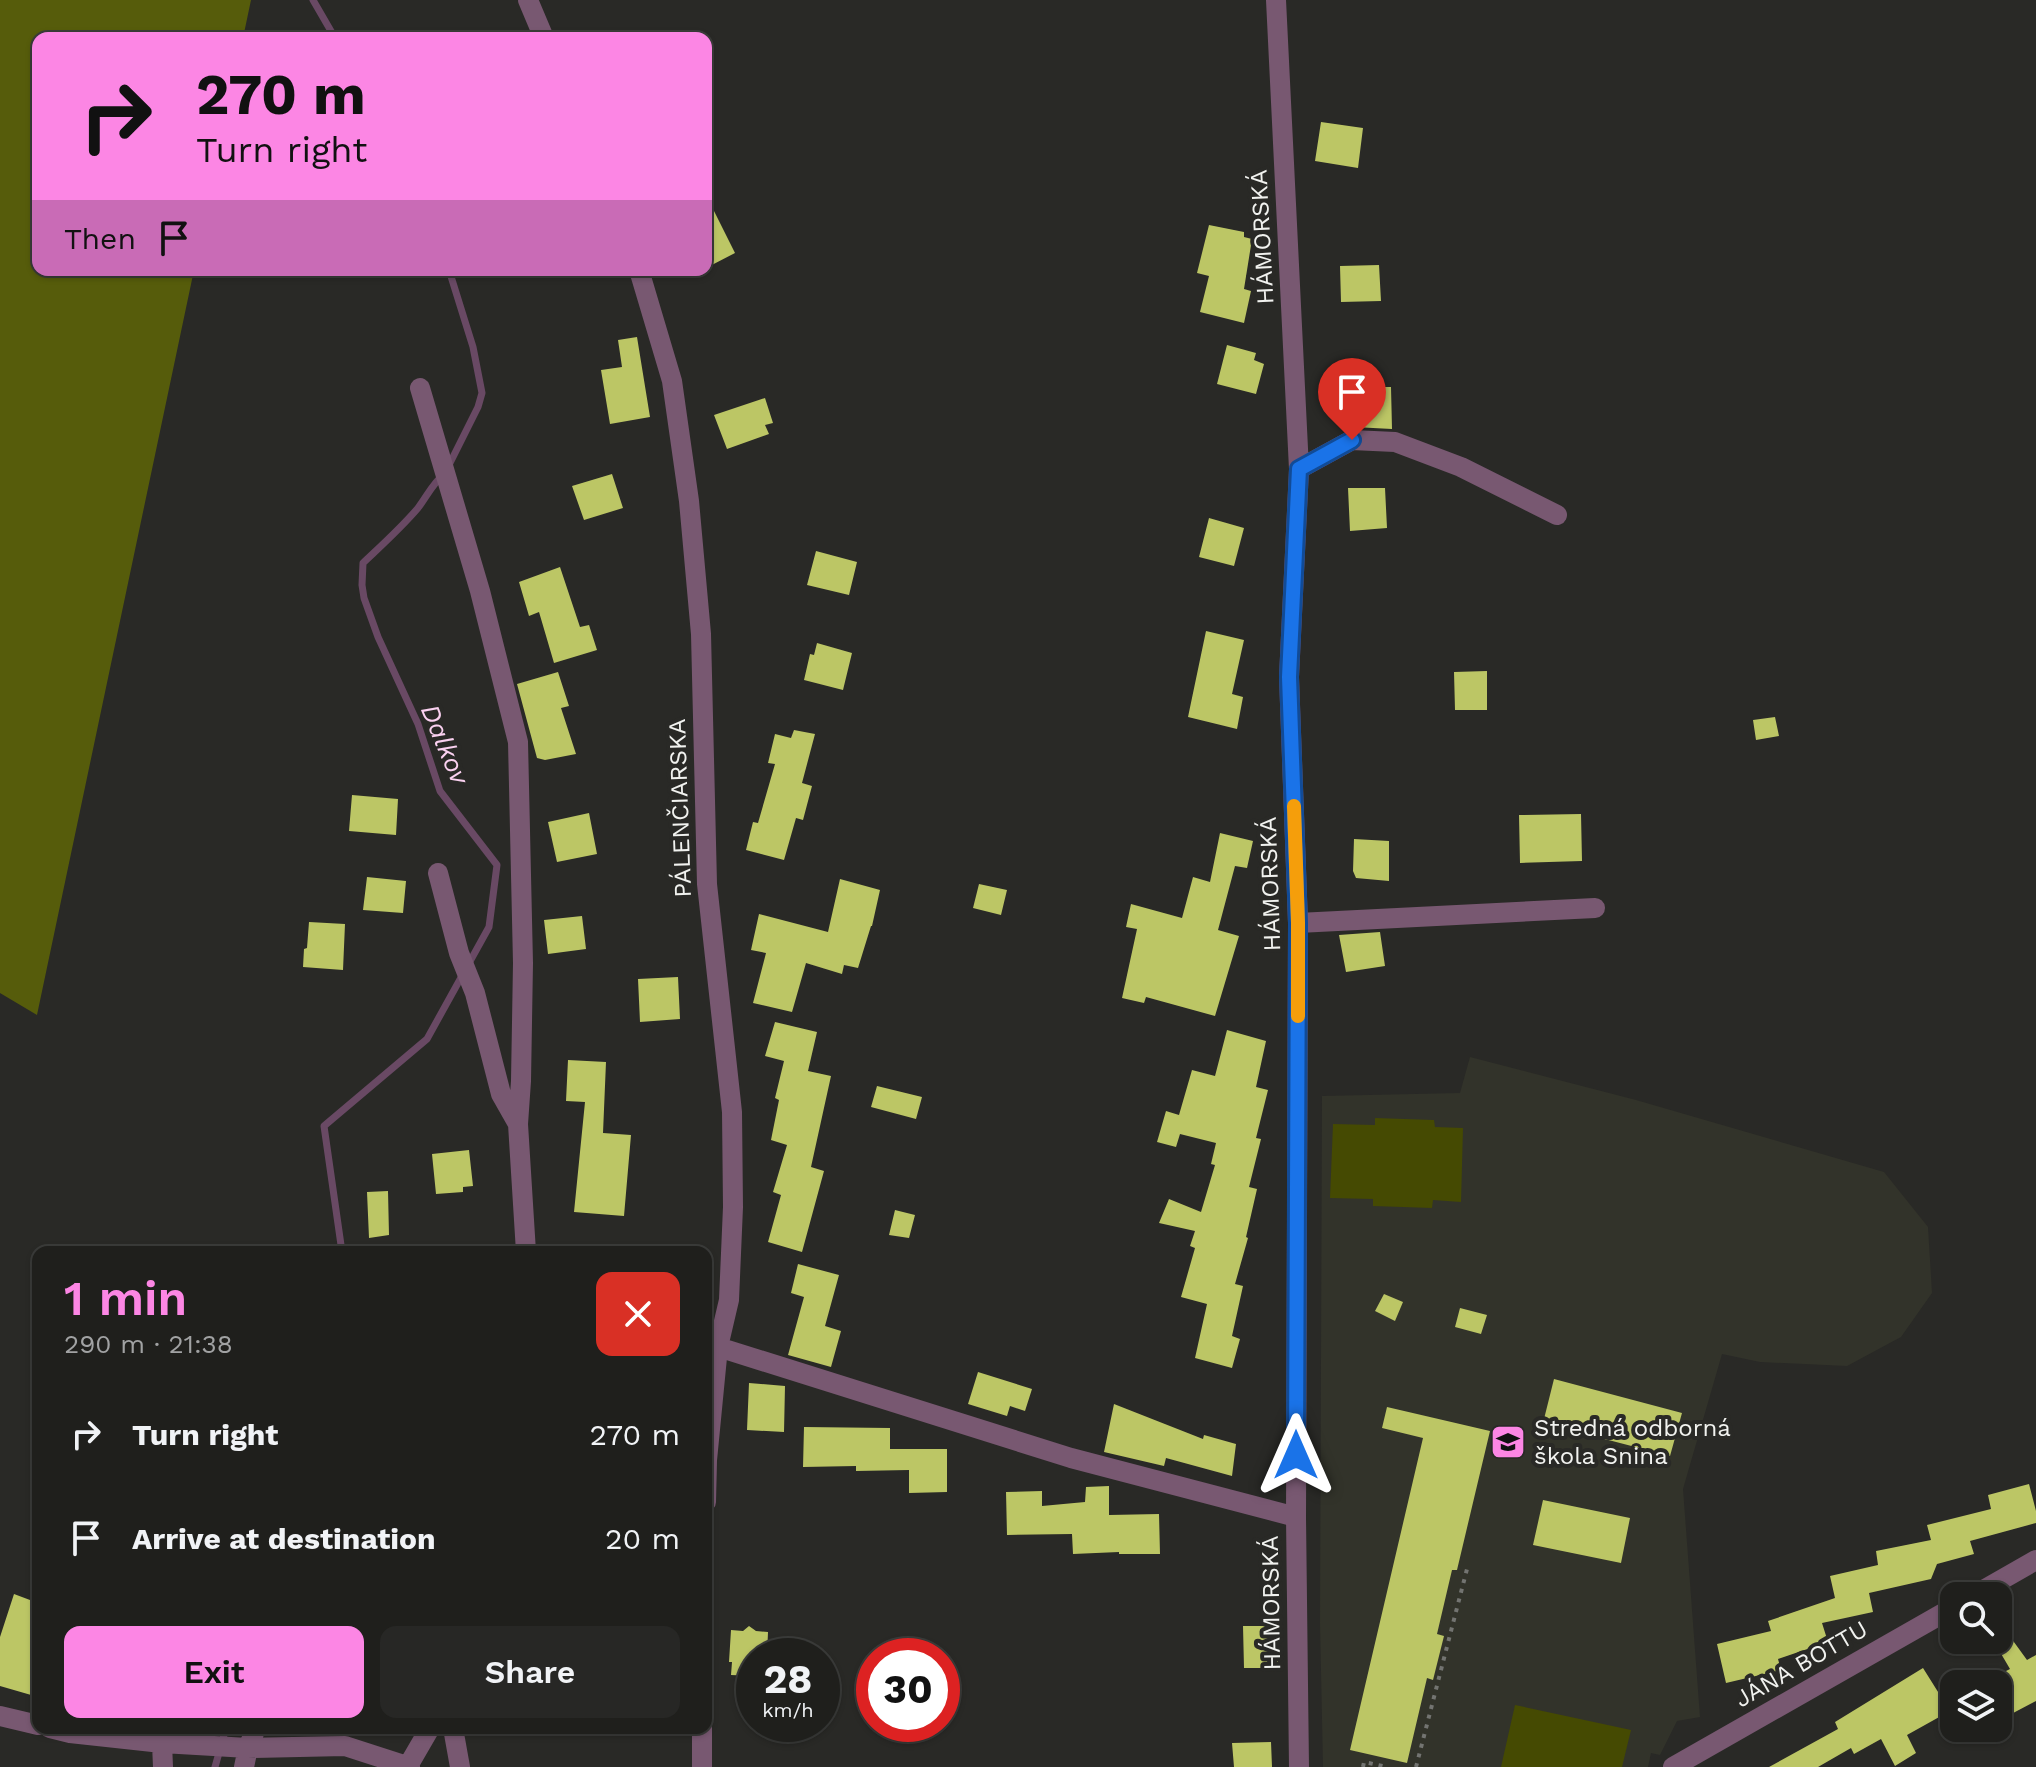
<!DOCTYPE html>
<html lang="en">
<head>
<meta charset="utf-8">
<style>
	:root { --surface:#1f1f1c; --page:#272725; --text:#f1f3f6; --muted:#a1a2a3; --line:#3c3d3b; --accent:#fc86e4 }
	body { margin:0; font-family:"Work Sans",sans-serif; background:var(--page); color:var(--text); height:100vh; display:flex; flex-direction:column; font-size:30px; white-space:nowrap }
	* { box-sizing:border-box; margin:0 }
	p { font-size:26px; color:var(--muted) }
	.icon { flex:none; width:44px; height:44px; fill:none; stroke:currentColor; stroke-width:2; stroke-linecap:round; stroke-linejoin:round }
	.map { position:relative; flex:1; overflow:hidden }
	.panel { position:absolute; left:32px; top:1246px; width:680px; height:488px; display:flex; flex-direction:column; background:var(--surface); border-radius:16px; box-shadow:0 2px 6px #0004,0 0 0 2px var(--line) }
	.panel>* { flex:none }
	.hud { position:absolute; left:32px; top:32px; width:680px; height:244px; border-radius:16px; box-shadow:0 2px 6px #0004,0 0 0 2px var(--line); background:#fc86e4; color:#111; overflow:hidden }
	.tools { position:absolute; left:1940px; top:1582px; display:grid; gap:16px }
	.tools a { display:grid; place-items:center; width:72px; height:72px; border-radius:16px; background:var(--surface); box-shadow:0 2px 6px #0004,0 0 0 2px var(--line); font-size:40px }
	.speed { position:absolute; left:736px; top:1638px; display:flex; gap:16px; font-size:40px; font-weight:700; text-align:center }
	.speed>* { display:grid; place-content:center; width:104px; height:104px; border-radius:50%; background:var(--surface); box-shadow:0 2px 6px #0004,0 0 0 2px var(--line); line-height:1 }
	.speed small { font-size:20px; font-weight:400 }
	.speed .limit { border:12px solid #d22; background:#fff; color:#111 }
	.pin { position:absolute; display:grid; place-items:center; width:68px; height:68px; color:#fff; margin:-82px -34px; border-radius:50% 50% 50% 0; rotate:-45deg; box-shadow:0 0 8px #0007 }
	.pin .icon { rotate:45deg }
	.me { position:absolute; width:88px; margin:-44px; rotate:0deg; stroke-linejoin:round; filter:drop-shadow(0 0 6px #0008) }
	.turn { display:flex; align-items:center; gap:28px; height:168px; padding:0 32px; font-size:36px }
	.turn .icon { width:104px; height:104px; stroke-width:2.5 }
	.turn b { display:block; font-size:56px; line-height:68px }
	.then { display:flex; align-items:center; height:76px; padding:0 32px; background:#0003; gap:16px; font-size:30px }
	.round { display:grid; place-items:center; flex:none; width:84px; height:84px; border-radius:16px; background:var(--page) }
	.overview { display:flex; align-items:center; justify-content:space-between; height:136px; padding:0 32px }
	h1 { font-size:48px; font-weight:600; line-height:60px; color:var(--accent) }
	.action { display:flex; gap:16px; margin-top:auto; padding:16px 32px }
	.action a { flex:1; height:92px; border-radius:16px; background:var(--accent); color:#111; font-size:32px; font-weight:600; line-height:92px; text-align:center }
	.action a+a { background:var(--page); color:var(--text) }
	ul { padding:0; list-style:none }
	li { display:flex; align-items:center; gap:24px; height:104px; padding:0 32px }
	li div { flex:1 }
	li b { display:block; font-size:30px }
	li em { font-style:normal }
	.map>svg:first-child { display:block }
	.built { fill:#32332a }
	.green { fill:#454a02 }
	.forest { fill:#565c0b }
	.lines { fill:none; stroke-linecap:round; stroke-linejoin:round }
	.stream { stroke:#694964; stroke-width:7 }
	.building { fill:#bcc665 }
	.path { stroke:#737471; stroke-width:4; stroke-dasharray:4 6; stroke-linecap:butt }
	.minor { stroke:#785871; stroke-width:20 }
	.route-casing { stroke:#114b97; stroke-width:20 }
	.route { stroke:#1a73e8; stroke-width:14 }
	.slow { stroke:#f59e0b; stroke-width:14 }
	.labels { text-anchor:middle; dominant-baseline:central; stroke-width:8; stroke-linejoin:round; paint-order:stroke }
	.street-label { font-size:24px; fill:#f1f2ef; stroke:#292926 }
	.poi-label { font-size:24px; fill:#f1f2ef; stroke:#292926; text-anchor:start }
	.water-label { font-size:26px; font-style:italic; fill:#fad1f0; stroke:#292926 }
</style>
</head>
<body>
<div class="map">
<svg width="2036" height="1767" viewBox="0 0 2036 1767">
	<rect width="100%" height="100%" fill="#292926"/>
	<path class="built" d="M1470 1057 1636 1100 1884 1172 1928 1227 1932 1293 1901 1337 1847 1366 1760 1362 1722 1354 1683 1489 1700 1717 1677 1721 1660 1755 1651 1753 1648 1767H1323L1320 1623 1322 1096 1460 1093Z"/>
	<path class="green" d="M1375 1118 1434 1120 1435 1127 1463 1128 1461 1202 1433 1200 1432 1208 1373 1206V1199L1330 1198 1333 1124 1375 1125Z
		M1515 1705 1631 1730 1622 1767H1501Z"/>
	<path class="forest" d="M0 0H251L243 38H38V270H194L37 1015 0 993Z"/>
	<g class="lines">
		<path class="stream" d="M313 0 335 38
			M342 1252 324 1126 427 1039 489 927 497 865 440 791 418 724 378 637 364 598 362 585 363 563C382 545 401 528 418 508 427 496 433 483 445 473L478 407 482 393 473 347 449 270
			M215 1767 226 1728"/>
	</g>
	<path class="building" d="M1321 122 1363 128 1358 168 1315 161Z
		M706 195 735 253 706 268Z
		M1209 225 1244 232V237L1252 239 1244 289 1251 291 1244 323 1200 312 1209 276 1197 273Z
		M1379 265 1381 301 1341 302 1340 266Z
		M637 337 650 417 610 424 601 370 622 367 618 340Z
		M1227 345 1256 353 1254 360 1264 364 1256 394 1217 384Z
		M1352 387H1391L1392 429 1354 427Z
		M765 398 773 423 765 425 769 434 727 449 714 415Z
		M612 474 623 508 584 520 572 486Z
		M1348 488H1385L1387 528 1350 531Z
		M1209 518 1244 528 1234 566 1199 557Z
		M816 551 857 562 849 595 807 585Z
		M560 567 580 627 589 625 597 650 554 663 539 612 529 616 519 582Z
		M1206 631 1244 640 1232 694 1243 697 1237 729 1188 717Z
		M817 643 852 653 843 690 804 680 810 654 814 655Z
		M1487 671V710H1455L1454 672Z
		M558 672 569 706 561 708 576 754 545 760 537 758 517 684Z
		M1775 717 1779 736 1756 740 1753 720Z
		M794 730 815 734 802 783 812 786 803 820 796 818 784 860 746 850 753 822 758 823 775 764 768 763 775 734 791 738Z
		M352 795 398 799 396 835 349 831Z
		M589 813 597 854 557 862 548 822Z
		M1581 814 1582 861 1520 863 1519 815Z
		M1220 833 1253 841 1247 868 1235 866 1218 930 1239 936 1215 1016 1146 997 1144 1003 1122 998 1137 929 1126 927 1131 904 1182 918 1193 877 1210 882Z
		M1354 839 1389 841V881L1356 878 1353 871Z
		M367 877 406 881 403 913 363 910Z
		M840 879 880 890 872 926H871L858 968 844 965 842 974 806 963 792 1012 753 1003 766 953 751 950 759 914 828 932Z
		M979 884 1007 890 1001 915 973 908Z
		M582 916 586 949 548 954 544 920Z
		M309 922 345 924 343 970 303 967 304 949 307 948Z
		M1380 932 1385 966 1346 972 1339 935Z
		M678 977 680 1019 640 1022 638 979Z
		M775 1022 817 1032 808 1071 831 1076 811 1167 824 1171 802 1252 768 1242 781 1195 773 1192 787 1145 771 1140 779 1100 775 1098 784 1061 765 1056Z
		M1227 1030 1266 1041 1256 1087 1268 1090 1256 1138 1261 1139 1249 1187 1257 1189 1246 1237 1248 1238 1235 1284 1243 1286 1232 1336 1240 1339 1232 1368 1195 1358 1207 1304 1181 1297 1195 1248 1190 1246 1195 1231 1159 1223 1169 1199 1201 1212 1215 1165 1211 1164 1216 1143 1180 1134 1176 1147 1157 1142 1166 1111 1179 1115 1192 1070 1215 1076Z
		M568 1060 606 1062 603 1133 631 1135 624 1216 574 1212 585 1102 566 1101Z
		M877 1086 922 1097 916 1119 871 1107Z
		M469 1150 473 1186 463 1187V1192L436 1194 432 1154Z
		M388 1191 389 1235 369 1238 367 1192Z
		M895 1210 915 1215 909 1238 889 1235Z
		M798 1264 839 1275 825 1326 841 1331 831 1367 788 1355 804 1297 791 1293Z
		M1384 1294 1403 1302 1395 1321 1375 1311Z
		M1460 1308 1487 1315 1481 1334 1455 1327Z
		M978 1372 1032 1389 1025 1411 1010 1406 1007 1416 968 1404Z
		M1554 1379 1682 1413 1670 1456 1543 1423Z
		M749 1383 785 1386 784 1432 747 1430Z
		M1114 1404 1203 1439 1204 1435 1236 1444 1232 1476 1166 1458 1164 1466 1104 1452Z
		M1387 1407 1490 1431 1457 1570H1452L1437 1634 1444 1636 1433 1680 1427 1678 1407 1763 1350 1750 1423 1438 1382 1428Z
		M804 1427 890 1428V1449H947V1492L909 1493V1470L856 1471V1466L803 1467Z
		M2029 1484 2036 1511V1523L1970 1541 1974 1554 1937 1564 1931 1579 1869 1593 1873 1612 1822 1623 1828 1642 1778 1659 1781 1670 1726 1683 1717 1644 1771 1631 1768 1621 1835 1598 1830 1576 1878 1565 1876 1551 1931 1540 1927 1525 1991 1509 1988 1495Z
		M1109 1486V1515L1159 1514 1160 1554H1119V1552L1073 1554 1072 1534 1007 1535 1006 1492 1042 1491V1506L1085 1502 1086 1487Z
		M1543 1500 1630 1518 1621 1563 1533 1545Z
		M14 1594 38 1603V1697L0 1686V1637Z
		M1998 1620 2027 1660 2036 1655V1701L1998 1721V1675L2010 1669 1993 1640H1998Z
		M749 1626 756 1631 768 1632 767 1656H754V1676L731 1675 732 1662H729L731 1630 743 1631Z
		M1243 1626H1277L1278 1668H1244Z
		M1923 1668 1950 1711 1907 1735 1916 1753 1895 1766 1881 1739 1854 1754 1851 1748 1818 1767H1769L1838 1729 1835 1722Z
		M1271 1742 1272 1767H1234L1232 1743Z"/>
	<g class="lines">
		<path class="path" d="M1363 1767 1364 1762 1387 1767
			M1416 1767 1467 1569"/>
		<path class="minor" d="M528 0 544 38
			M1276 0 1299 469 1289 677 1298 923 1296 1517 1299 1767
			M639 270 672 381 689 501 701 634 707 884 732 1112 733 1207 729 1300 718 1347 707 1460 706 1502
			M420 388 480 591 518 742 523 963 521 1081 518 1124 526 1252
			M1299 469 1352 440 1395 442 1461 467 1557 515
			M438 873 459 953 475 993 501 1094 518 1124
			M1298 923 1595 908
			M706 1347H718L1071 1458 1296 1517
			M1973 1596 2036 1560
			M0 1716 38 1725
			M50 1728 70 1733 162 1743 248 1748 345 1746 410 1767
			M453 1728 460 1767
			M162 1743 163 1767
			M408 1766 430 1728
			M244 1767 248 1748 256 1728
			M702 1767V1728
			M1673 1767 1954 1607"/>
	</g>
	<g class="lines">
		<g class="route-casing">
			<path id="route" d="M1296 1455 1298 923 1289 677 1299 469 1352 440"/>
		</g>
		<use href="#route" class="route"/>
		<path class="slow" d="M1294 806 1298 923V1016"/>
	</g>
	<defs>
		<g id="school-square" transform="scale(1.8)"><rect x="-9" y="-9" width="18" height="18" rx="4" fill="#fc86e4" stroke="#292926"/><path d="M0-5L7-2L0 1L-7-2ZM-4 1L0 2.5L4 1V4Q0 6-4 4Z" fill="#111"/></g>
	</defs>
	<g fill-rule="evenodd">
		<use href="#school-square" x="1508" y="1442"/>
	</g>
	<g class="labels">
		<g class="street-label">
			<text transform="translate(1262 237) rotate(-93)">HÁMORSKÁ</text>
			<text transform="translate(680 808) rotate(-92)">PÁLENČIARSKA</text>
			<text transform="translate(1270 884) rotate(-92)">HÁMORSKÁ</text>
			<text transform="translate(1271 1603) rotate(-91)">HÁMORSKÁ</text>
			<text transform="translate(1801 1664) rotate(-30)">JÁNA BOTTU</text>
		</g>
		<g class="poi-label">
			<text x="1534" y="1428">Stredná odborná<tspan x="1534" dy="28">škola Snina</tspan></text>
		</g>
		<g class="water-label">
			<text transform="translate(445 744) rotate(67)">Dalkov</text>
		</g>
	</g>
</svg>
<div class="tools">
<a><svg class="icon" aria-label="search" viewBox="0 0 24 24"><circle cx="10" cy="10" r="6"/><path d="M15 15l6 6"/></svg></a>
<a><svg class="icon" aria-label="layers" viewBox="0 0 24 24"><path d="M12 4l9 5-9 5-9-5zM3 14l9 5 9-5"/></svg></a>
</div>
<div class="speed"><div>28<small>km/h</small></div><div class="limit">30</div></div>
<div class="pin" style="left:1352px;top:440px;background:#d93025"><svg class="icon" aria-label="arrive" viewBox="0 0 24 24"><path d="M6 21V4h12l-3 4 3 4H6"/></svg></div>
<svg class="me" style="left:1296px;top:1455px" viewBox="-20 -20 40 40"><path d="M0-17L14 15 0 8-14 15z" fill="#1a73e8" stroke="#fff" stroke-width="4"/></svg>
<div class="hud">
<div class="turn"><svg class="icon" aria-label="right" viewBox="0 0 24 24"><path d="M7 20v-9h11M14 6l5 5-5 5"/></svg><div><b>270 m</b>Turn right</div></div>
<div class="then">Then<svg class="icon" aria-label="arrive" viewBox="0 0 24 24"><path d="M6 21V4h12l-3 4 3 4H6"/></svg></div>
</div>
<section class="panel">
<div class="overview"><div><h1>1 min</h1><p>290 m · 21:38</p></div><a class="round" style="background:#d93025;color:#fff"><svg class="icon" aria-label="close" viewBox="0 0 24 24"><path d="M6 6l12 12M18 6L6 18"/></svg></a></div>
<ul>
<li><svg class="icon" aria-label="right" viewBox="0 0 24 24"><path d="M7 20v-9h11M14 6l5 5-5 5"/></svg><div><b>Turn right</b></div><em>270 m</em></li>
<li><svg class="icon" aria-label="arrive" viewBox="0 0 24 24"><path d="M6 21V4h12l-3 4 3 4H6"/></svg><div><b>Arrive at destination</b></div><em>20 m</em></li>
</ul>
<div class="action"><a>Exit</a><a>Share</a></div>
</section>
</div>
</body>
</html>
